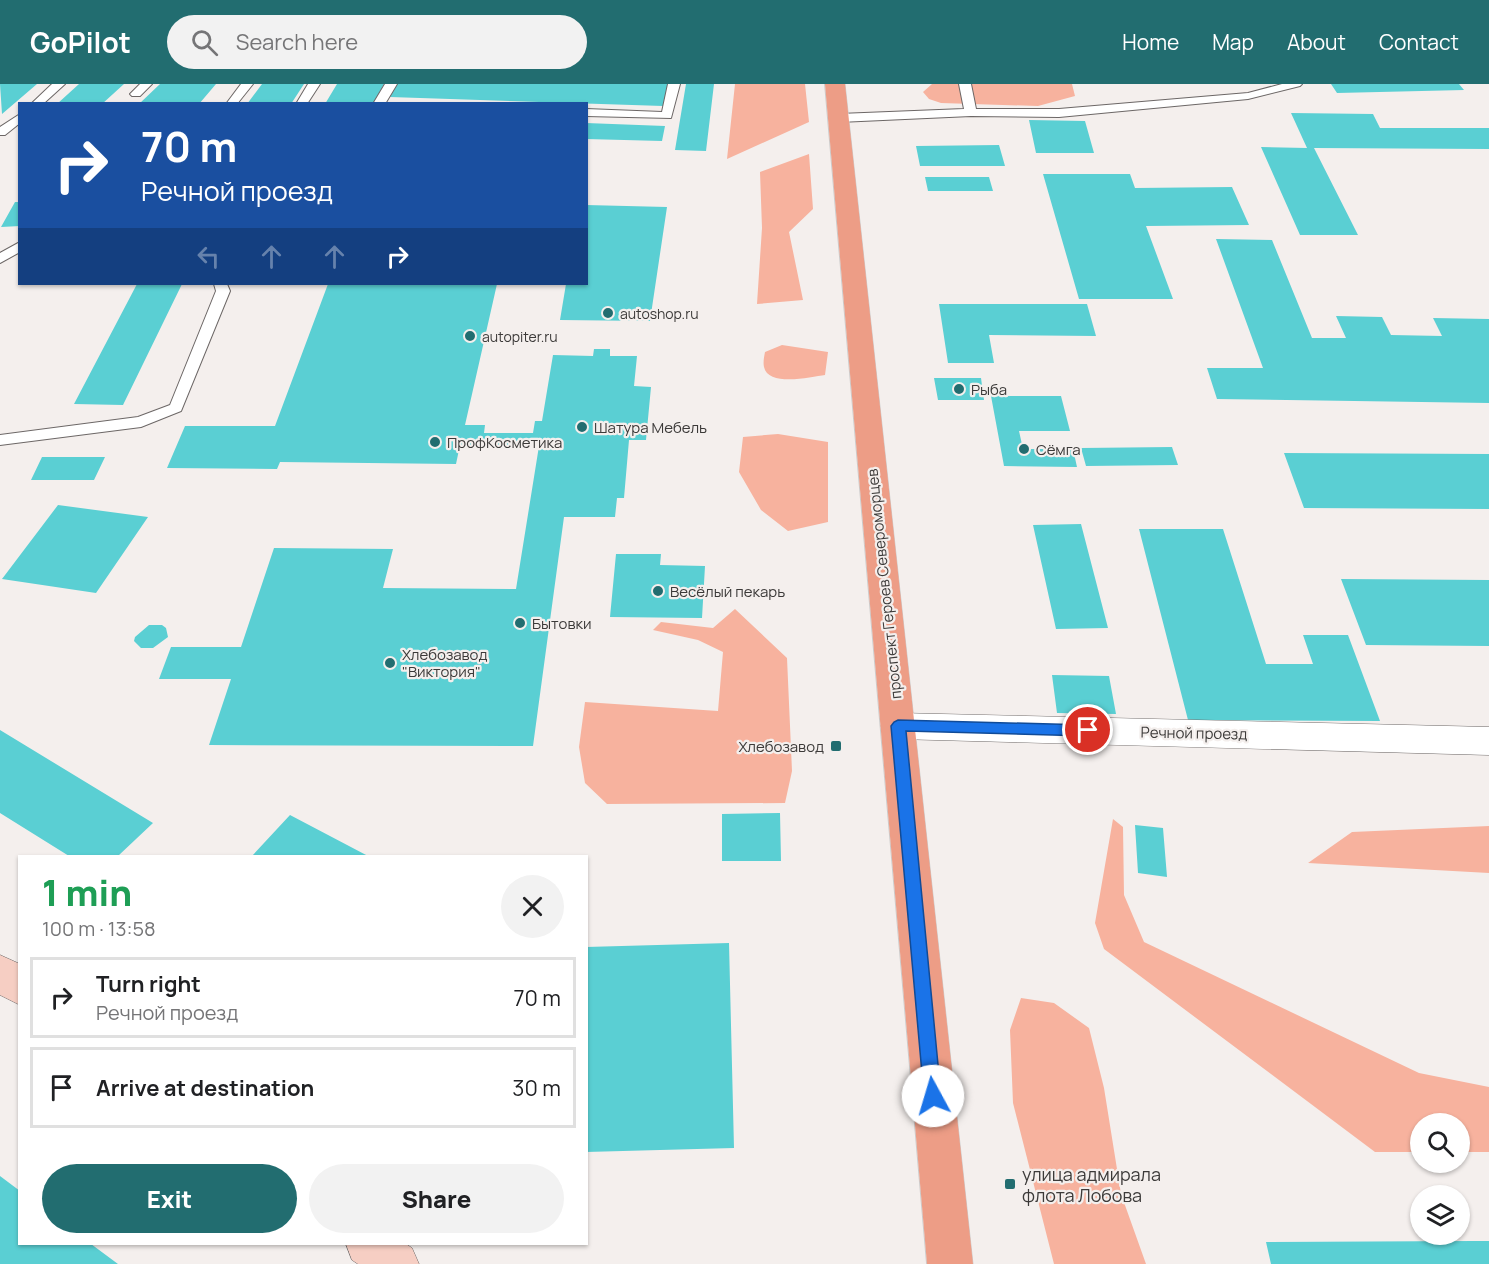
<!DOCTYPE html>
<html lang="en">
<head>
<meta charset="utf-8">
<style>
	:root { --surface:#fff; --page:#f2f2f2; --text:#202124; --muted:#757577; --line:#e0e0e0; --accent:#226d70 }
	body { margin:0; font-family:Manrope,sans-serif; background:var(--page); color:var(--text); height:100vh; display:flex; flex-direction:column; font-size:22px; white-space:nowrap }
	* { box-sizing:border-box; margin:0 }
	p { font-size:20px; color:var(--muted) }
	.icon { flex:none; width:33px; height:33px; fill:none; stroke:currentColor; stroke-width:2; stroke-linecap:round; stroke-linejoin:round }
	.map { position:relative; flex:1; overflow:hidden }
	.drawer { position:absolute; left:18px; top:771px; width:570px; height:390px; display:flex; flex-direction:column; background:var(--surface); border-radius:0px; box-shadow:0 2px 4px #0004 }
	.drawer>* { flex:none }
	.banner { position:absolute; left:18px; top:18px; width:570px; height:183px; border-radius:0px; box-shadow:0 2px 4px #0004; background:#1a4fa0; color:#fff; overflow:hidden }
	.fabs { position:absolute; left:1410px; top:1029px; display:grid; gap:12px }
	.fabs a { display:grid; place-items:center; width:60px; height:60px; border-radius:50%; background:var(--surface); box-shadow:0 2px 4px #0004; font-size:30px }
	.pin { position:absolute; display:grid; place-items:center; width:51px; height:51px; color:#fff; margin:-26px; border:3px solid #fff; border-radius:50%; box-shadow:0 2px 6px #0007 }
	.me { position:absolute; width:66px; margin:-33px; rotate:354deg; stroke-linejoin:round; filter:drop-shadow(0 0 4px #0008) }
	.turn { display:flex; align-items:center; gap:21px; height:126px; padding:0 24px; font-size:27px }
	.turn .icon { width:78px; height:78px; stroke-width:2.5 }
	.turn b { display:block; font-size:42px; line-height:51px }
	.lanes { display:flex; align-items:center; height:57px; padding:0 24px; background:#0003; justify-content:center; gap:30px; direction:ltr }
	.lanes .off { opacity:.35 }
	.round { display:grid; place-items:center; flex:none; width:63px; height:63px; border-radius:32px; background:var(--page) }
	.headline { display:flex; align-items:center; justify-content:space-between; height:102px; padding:0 24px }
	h1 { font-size:36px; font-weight:800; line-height:45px; color:#1e9e55 }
	.action { display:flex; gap:12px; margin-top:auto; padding:12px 24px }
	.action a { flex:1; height:69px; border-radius:36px; background:var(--accent); color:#fff; font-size:24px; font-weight:800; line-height:69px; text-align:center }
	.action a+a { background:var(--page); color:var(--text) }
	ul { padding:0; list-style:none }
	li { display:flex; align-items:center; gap:18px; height:81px; margin:0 12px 9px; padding:0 12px; border:3px solid var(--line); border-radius:0px }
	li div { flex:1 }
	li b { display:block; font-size:22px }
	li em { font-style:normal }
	header { display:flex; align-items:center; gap:36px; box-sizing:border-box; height:84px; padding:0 30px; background:var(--accent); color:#fff }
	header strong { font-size:28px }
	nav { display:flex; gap:33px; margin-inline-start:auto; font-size:21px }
	.search { width:420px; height:54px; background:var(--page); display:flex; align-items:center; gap:15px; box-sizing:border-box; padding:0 21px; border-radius:33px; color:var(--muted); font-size:22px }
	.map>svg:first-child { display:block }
	.green { fill:#f7b29e }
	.building { fill:#5acfd3 }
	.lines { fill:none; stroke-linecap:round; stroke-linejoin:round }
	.lane-casing { stroke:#6c6766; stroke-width:2 }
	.street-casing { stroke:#6c6766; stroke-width:1 }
	.secondary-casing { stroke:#6c6766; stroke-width:1 }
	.primary-casing { stroke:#ccc; stroke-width:1 }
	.lane { fill:#fff; fill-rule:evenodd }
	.street { fill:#fff; fill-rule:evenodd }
	.secondary { fill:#f6cec3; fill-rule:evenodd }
	.primary { fill:#ed9d86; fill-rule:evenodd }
	.route { fill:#1a73e8; stroke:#114b97; stroke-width:1.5 }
	.poi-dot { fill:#226d70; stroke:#f4efed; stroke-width:2 }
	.labels { text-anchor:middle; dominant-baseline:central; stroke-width:4.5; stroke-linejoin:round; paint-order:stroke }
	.far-poi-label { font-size:14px; fill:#3c3a39; stroke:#f4efed; text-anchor:start }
	.poi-label { font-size:15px; fill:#3c3a39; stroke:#f4efed; text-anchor:start }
	.street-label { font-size:15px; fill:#3c3a39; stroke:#f4efed }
	.near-poi-label { font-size:18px; fill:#3c3a39; stroke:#f4efed; text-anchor:start }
</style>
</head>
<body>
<header>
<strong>GoPilot</strong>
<div class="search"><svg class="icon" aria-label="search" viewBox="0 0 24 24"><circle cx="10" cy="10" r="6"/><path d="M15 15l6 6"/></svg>Search here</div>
<nav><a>Home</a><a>Map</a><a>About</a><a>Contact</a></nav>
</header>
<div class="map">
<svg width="1489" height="1180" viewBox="0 0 1489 1180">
	<rect width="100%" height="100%" fill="#f4efed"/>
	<path class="green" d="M735 0H805L809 38 727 75Z
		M932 0H1072L1075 12 1038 22 941 19 929 15 923 8Z
		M809 70 813 125 789 148 803 216 757 220 762 144 760 88Z
		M782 261 828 268 825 291C811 293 768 303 764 283 763 279 764 273 765 268Z
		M778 350 828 358V438L788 447 761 426 739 388 743 353Z
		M735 525 787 574 792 687 785 719 607 720 585 699 579 663 585 618 718 627 723 568 698 556 653 546 661 538 713 544Z
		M1113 735 1123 743 1124 811 1144 858 1419 989 1489 1003V1068H1460V1040H1420V1068H1375L1104 865 1095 839Z
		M1489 742V789L1308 779 1352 748Z
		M1021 914 1054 919 1089 944 1104 1004 1121 1110 1146 1180H1054L1013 1019 1010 946Z"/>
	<path class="building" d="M0 0H37L2 30Z
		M79 0H124L102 20H57Z
		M160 0H216L199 20H139Z
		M262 0H304L291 20H247Z
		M337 0H384L373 20H325Z
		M397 0H668L663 22 390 13Z
		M686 0H714L706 67 675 66Z
		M1331 0H1459L1464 6 1337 9Z
		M1291 29 1373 30 1380 44H1489V65L1314 64 1358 151H1300L1261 63 1307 64Z
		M1029 36 1085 37 1094 69H1036Z
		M586 39 665 42 662 57 586 55Z
		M999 61 1005 82H920L916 62Z
		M1043 90H1130L1135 104 1232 103 1249 141 1146 142 1173 215H1079Z
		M925 93H989L993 107H928Z
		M15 118H20V142L1 143Z
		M586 121 667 123 650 237 560 236 566 200H586Z
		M1216 155 1272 156 1312 254H1346L1336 232 1382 233 1391 251 1442 252 1433 234 1489 235V319L1217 315 1207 284H1263Z
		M137 200H182L123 321 74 320Z
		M328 200H497L465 341H485L484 349H533L535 337H542L553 271 593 272 594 265H610V272H637L634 302 651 303 646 356H629L624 414H617L615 433H564L533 662 209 661 231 595H159L171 563H241L274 464 393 465 383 504 516 505 539 362 460 361 456 380 280 378 277 385 167 384 185 342H275Z
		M939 220H1087L1096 252 989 251 994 279H948Z
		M934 294H981L984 316H938Z
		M991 312H1061L1070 347H1019L1023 365H1073L1077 383 1004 382Z
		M1172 363 1178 381 1086 382 1081 364Z
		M1284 369 1489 370V425L1304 424Z
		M42 373H105L94 396H31Z
		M58 421 148 433 96 509 2 495Z
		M1081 440 1108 544 1056 545 1033 441Z
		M1139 445H1223L1266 580H1313L1303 551H1348L1380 637 1188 636Z
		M616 470H661L660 481 705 482 702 534 610 533Z
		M1341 495 1489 496V562L1366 561Z
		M149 541H162L166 544 168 553 153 564H141L134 557 135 553Z
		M1052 591 1109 592 1116 630 1057 629Z
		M0 646 153 739 118 772H69L0 729Z
		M780 729 781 777H722V730Z
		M290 731 368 772H252Z
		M1135 741 1163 744 1167 793 1138 789Z
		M729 859 734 1064 586 1068V863Z
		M0 1092 20 1107V1160H91L118 1180H0Z
		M1473 1157H1489V1180H1271L1266 1158Z"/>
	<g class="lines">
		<g class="lane-casing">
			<path id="lane" d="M52 0H65L43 20H31Z
				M140 0H152L140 12H132L130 10Z
				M241 0H253L237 20H226Z
				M308 0H320L307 20H296Z
				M385 0H397L385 20H373Z
				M668 0H680L671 34 586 32V25L662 28Z
				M959 0H971L976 25H1059L1248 9 1282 0H1302L1300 2 1248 15 1059 33 971 32 839 38 833 34 839 30 964 25Z
				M20 30V39L5 51H0V43Z
				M20 158V168L0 179V169Z
				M214 200H227L230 207 181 327 141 343 0 361V351L138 333 170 321 216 207Z"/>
		</g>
		<g class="street-casing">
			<path id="street" d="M898 629 1489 643V671L898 655 886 652 881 642 886 632Z"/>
		</g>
		<g class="secondary-casing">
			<path id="secondary" d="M0 871 20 880V921L0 911Z
				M346 1160H406L412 1164 419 1180H358L352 1176Z"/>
		</g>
		<g class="primary-casing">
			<path id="primary" d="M825 0H845L973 1180H927Z"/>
		</g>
		<use href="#lane" class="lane"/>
		<use href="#street" class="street"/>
		<use href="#secondary" class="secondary"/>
		<use href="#primary" class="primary"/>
	</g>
	<path class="route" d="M898 636 1088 641 1092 643 1095 646 1092 650 1088 652 906 647 941 1012 939 1018 933 1020 926 1018 924 1012 891 642 894 638Z"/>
	<g class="poi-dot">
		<circle cx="608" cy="229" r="6"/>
		<circle cx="470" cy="252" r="6"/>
		<circle cx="959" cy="305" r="6"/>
		<circle cx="582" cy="343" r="6"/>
		<circle cx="435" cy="358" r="6"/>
		<circle cx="1024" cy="365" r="6"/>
		<circle cx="658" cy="507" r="6"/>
		<circle cx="520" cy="539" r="6"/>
		<circle cx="390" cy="579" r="6"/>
		<rect x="830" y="656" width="12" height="12" rx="3"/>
		<rect x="1004" y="1094" width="12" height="12" rx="3"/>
	</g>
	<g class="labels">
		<g class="far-poi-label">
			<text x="620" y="229">autoshop.ru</text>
			<text x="482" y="252">autopiter.ru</text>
		</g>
		<g class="poi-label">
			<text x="971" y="305">Рыба</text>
			<text x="594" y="343">Шатура Мебель</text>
			<text x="447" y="358">ПрофКосметика</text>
			<text x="1036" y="365">Сёмга</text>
			<text x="670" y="507">Весёлый пекарь</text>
			<text x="532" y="539">Бытовки</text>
			<text x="402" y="570">Хлебозавод<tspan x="402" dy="17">"Виктория"</tspan></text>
			<text x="824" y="662" text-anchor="end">Хлебозавод</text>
		</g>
		<g class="street-label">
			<text transform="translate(884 500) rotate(-96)">проспект Героев Североморцев</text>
			<text transform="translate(1194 649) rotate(1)">Речной проезд</text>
		</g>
		<g class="near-poi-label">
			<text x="1022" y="1090">улица адмирала<tspan x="1022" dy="21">флота Лобова</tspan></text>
		</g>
	</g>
</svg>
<div class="fabs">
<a><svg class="icon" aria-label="search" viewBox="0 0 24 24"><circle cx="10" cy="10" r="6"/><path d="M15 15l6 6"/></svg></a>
<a><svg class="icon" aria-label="layers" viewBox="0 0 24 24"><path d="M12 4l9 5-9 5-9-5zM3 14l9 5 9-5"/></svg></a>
</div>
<div class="pin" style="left:1088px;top:646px;background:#d93025"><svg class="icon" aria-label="arrive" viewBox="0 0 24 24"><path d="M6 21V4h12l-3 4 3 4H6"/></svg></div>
<svg class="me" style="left:933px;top:1012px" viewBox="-20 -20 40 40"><circle r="19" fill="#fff"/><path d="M0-13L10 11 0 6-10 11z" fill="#1a73e8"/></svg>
<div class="banner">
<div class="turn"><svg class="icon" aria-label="right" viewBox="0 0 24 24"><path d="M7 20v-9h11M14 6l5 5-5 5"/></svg><div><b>70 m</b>Речной проезд</div></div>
<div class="lanes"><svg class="icon off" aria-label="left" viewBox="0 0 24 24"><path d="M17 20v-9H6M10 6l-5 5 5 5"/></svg><svg class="icon off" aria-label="ahead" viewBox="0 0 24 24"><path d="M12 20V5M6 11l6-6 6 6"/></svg><svg class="icon off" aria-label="ahead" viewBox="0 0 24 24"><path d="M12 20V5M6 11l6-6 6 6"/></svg><svg class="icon" aria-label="right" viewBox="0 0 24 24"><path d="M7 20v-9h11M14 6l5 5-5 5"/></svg></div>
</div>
<section class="drawer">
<div class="headline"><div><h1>1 min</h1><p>100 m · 13:58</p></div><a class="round"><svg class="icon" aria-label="close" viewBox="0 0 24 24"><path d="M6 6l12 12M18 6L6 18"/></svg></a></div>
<ul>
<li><svg class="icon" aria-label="right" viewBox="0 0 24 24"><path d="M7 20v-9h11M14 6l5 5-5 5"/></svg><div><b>Turn right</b><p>Речной проезд</p></div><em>70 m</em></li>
<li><svg class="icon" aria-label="arrive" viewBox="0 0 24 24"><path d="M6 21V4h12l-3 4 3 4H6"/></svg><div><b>Arrive at destination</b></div><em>30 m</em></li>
</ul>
<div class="action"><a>Exit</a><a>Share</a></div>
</section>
</div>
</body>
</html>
